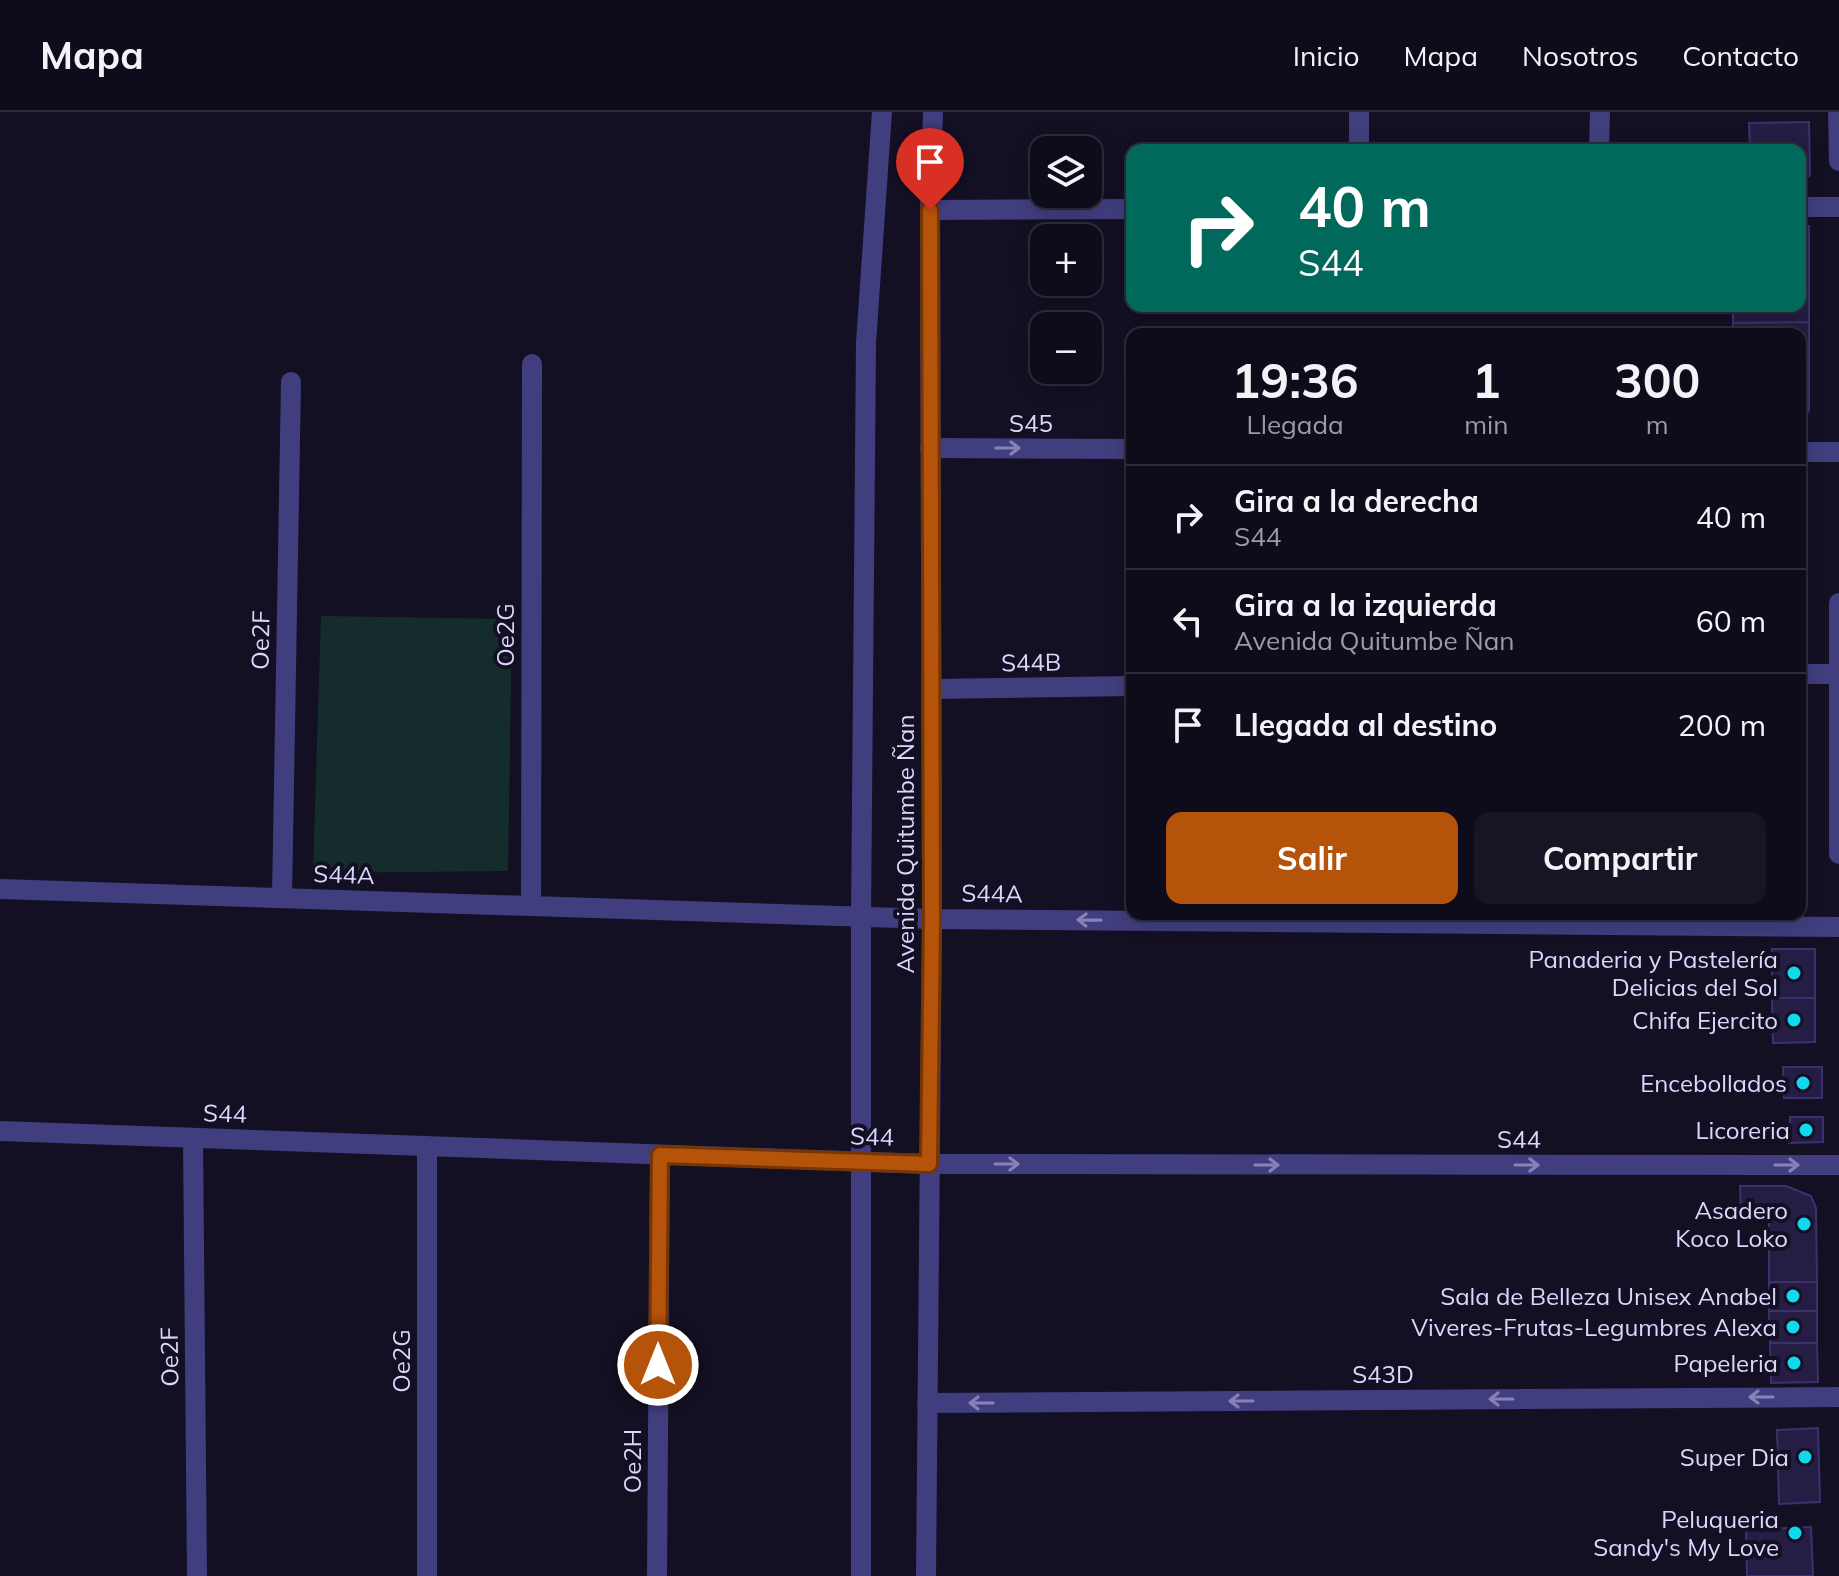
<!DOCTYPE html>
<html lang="es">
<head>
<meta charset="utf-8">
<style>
	:root { --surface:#0e0c1b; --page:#171524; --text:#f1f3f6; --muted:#9b9ba3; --line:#2e2c3a; --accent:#b45309 }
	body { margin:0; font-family:Mulish,sans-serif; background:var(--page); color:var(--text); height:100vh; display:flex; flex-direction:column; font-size:30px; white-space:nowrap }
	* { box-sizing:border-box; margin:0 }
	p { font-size:26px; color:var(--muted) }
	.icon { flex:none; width:44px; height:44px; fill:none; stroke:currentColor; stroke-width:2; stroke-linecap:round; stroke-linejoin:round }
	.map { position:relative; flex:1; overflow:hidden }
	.details { position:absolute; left:1126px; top:216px; width:680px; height:592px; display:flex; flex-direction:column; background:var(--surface); border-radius:16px; box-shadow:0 4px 20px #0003,0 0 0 2px var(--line) }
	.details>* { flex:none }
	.guide { position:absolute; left:1126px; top:32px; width:680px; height:168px; border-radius:16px; box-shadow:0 4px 20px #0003,0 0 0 2px var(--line); background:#00695c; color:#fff; overflow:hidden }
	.fabs { position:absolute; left:1030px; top:24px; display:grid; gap:16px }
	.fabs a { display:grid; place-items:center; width:72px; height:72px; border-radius:16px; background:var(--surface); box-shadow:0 4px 20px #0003,0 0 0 2px var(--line); font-size:40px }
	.pin { position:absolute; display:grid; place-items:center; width:68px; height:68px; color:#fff; margin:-82px -34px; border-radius:50% 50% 50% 0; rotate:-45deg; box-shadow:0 0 8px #0007 }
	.pin .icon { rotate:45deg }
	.me { position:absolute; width:88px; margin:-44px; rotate:0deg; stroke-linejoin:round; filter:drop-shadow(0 0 6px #0008) }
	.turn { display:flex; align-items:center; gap:28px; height:168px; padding:0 40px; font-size:36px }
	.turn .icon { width:104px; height:104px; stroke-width:2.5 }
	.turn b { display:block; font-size:56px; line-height:68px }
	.eta { display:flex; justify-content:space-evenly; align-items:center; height:136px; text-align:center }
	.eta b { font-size:48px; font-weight:700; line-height:56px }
	.action { display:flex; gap:16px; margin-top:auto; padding:16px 40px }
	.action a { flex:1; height:92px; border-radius:16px; background:var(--accent); color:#fff; font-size:32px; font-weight:700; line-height:92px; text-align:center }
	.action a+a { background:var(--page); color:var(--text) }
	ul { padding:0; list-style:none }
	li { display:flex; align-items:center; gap:24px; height:104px; padding:0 40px; border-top:2px solid var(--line) }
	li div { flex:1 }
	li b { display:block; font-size:30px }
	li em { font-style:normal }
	header { display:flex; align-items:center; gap:48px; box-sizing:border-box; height:112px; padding:0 40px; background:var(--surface); border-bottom:2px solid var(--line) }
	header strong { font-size:38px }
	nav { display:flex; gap:44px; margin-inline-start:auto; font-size:28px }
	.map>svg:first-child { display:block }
	.green { fill:#142d2c }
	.building { fill:#251d43; stroke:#3d316d; stroke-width:2 }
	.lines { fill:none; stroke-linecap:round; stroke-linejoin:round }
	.minor { stroke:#413e7f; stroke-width:20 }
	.tertiary { stroke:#413e7f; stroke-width:20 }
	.oneway { stroke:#8682b7 }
	.route-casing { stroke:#753606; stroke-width:20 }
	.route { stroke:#b45309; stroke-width:14 }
	.poi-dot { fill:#11d8ed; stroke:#131024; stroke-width:3 }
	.labels { text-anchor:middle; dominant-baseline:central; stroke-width:8; stroke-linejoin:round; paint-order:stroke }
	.street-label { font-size:24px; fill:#dad6fc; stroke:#131024 }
	.poi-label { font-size:24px; fill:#dad6fc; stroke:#131024; text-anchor:end }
</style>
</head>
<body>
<header>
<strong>Mapa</strong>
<nav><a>Inicio</a><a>Mapa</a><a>Nosotros</a><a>Contacto</a></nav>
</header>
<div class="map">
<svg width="1839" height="1464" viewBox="0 0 1839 1464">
	<rect width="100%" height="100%" fill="#131024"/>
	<path class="green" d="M321 504 512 507 508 759 313 761Z"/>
	<path class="building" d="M1809 10 1810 63 1802 69H1800V38H1750L1749 11Z
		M1800 114H1809V210L1733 211V194H1800Z
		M1809 210V299L1800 310V222H1733V211Z
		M1772 837H1815V886H1772Z
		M1772 886H1815V930L1773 931Z
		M1783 955H1822V986H1784Z
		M1790 1005H1823V1030L1789 1031Z
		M1740 1074H1786L1811 1084 1816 1096 1817 1170H1769V1107H1741Z
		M1769 1170H1817V1199H1769Z
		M1769 1199H1817V1231H1770Z
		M1770 1231H1817L1818 1270 1771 1271Z
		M1818 1316 1820 1390 1779 1392 1777 1318Z
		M1811 1415 1813 1464H1747L1746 1418Z"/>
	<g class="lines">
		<path class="minor" d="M1838 0 1839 49
			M1359 38V0
			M1599 38 1600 0
			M1800 95H1839
			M930 98 1132 97
			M930 336 1132 337
			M1800 340H1839
			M1839 491V742
			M1800 562H1839
			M932 577 1132 574
			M0 777 932 807 1839 815
			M282 786 291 270
			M531 794 532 252
			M0 1019 929 1052 1839 1053
			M193 1026 197 1464
			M427 1034V1464
			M927 1291 1839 1285
			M657 1464 660 1043
			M861 1464V805L866 231 882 0"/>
		<path class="tertiary" d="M926 1464 932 807 930 98 933 0"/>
	</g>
	<defs><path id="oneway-shaft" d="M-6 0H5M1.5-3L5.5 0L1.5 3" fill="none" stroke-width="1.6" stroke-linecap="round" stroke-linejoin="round" transform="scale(2)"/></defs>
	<g class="oneway">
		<use href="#oneway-shaft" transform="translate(1008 336)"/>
		<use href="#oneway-shaft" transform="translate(1089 808) rotate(-179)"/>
		<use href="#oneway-shaft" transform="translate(1007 1052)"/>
		<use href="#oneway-shaft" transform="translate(1267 1053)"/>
		<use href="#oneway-shaft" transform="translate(1527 1053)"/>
		<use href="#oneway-shaft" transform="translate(1787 1053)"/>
		<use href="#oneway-shaft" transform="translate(1761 1285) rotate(180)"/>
		<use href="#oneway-shaft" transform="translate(1501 1287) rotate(180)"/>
		<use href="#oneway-shaft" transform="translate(1241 1289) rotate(180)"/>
		<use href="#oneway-shaft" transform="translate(981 1291) rotate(180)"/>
	</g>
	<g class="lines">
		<g class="route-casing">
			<path id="route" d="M658 1253 660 1043 929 1052 932 807 930 98"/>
		</g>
		<use href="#route" class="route"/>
	</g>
	<g class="poi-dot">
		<circle cx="1794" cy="861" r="8"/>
		<circle cx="1794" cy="908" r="8"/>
		<circle cx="1803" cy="971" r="8"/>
		<circle cx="1806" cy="1018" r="8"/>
		<circle cx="1804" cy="1112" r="8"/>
		<circle cx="1793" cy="1184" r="8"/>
		<circle cx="1793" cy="1215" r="8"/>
		<circle cx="1794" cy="1251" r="8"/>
		<circle cx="1805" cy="1345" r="8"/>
		<circle cx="1795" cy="1421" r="8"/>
	</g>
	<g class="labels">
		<g class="street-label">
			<text x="1031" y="311">S45</text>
			<text transform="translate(505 523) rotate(-90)">Oe2G</text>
			<text transform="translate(260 528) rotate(-89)">Oe2F</text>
			<text transform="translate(1031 550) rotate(-1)">S44B</text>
			<text transform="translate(905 732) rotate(-90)">Avenida Quitumbe Ñan</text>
			<text transform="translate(344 762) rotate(2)">S44A</text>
			<text transform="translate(992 781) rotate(1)">S44A</text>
			<text transform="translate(225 1001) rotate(2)">S44</text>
			<text transform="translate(872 1024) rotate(2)">S44</text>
			<text x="1519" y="1027">S44</text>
			<text transform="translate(169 1245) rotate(-91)">Oe2F</text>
			<text transform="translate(401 1249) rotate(-90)">Oe2G</text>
			<text x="1383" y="1262">S43D</text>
			<text transform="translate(632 1349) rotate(-90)">Oe2H</text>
		</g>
		<g class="poi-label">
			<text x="1778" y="847">Panaderia y Pastelería<tspan x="1778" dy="28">Delicias del Sol</tspan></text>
			<text x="1778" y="908">Chifa Ejercito</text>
			<text x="1787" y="971">Encebollados</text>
			<text x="1790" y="1018">Licoreria</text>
			<text x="1788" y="1098">Asadero<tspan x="1788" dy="28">Koco Loko</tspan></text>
			<text x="1777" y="1184">Sala de Belleza Unisex Anabel</text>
			<text x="1777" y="1215">Viveres-Frutas-Legumbres Alexa</text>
			<text x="1778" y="1251">Papeleria</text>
			<text x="1789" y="1345">Super Dia</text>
			<text x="1779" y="1407">Peluqueria<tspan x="1779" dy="28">Sandy's My Love</tspan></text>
		</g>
	</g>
</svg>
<div class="fabs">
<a><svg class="icon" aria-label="layers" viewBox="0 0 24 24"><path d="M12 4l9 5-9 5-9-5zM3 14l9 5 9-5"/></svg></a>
<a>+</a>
<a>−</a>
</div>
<div class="pin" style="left:930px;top:98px;background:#d93025"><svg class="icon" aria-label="arrive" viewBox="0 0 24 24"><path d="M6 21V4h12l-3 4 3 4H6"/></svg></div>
<svg class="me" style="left:658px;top:1253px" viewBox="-20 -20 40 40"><circle r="17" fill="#b45309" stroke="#fff" stroke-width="3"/><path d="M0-11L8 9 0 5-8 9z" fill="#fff"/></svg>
<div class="guide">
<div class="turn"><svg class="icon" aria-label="right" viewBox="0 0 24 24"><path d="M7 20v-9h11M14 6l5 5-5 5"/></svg><div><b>40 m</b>S44</div></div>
</div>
<section class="details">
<div class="eta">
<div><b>19:36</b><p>Llegada</p></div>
<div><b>1</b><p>min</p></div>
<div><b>300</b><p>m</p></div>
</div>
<ul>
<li><svg class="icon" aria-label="right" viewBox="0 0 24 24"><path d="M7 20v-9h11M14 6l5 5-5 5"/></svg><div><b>Gira a la derecha</b><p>S44</p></div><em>40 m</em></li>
<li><svg class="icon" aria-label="left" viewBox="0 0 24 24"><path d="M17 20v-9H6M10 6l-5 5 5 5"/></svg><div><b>Gira a la izquierda</b><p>Avenida Quitumbe Ñan</p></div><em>60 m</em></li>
<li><svg class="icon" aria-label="arrive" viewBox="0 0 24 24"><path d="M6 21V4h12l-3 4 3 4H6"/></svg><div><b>Llegada al destino</b></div><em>200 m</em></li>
</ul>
<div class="action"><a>Salir</a><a>Compartir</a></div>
</section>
</div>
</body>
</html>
